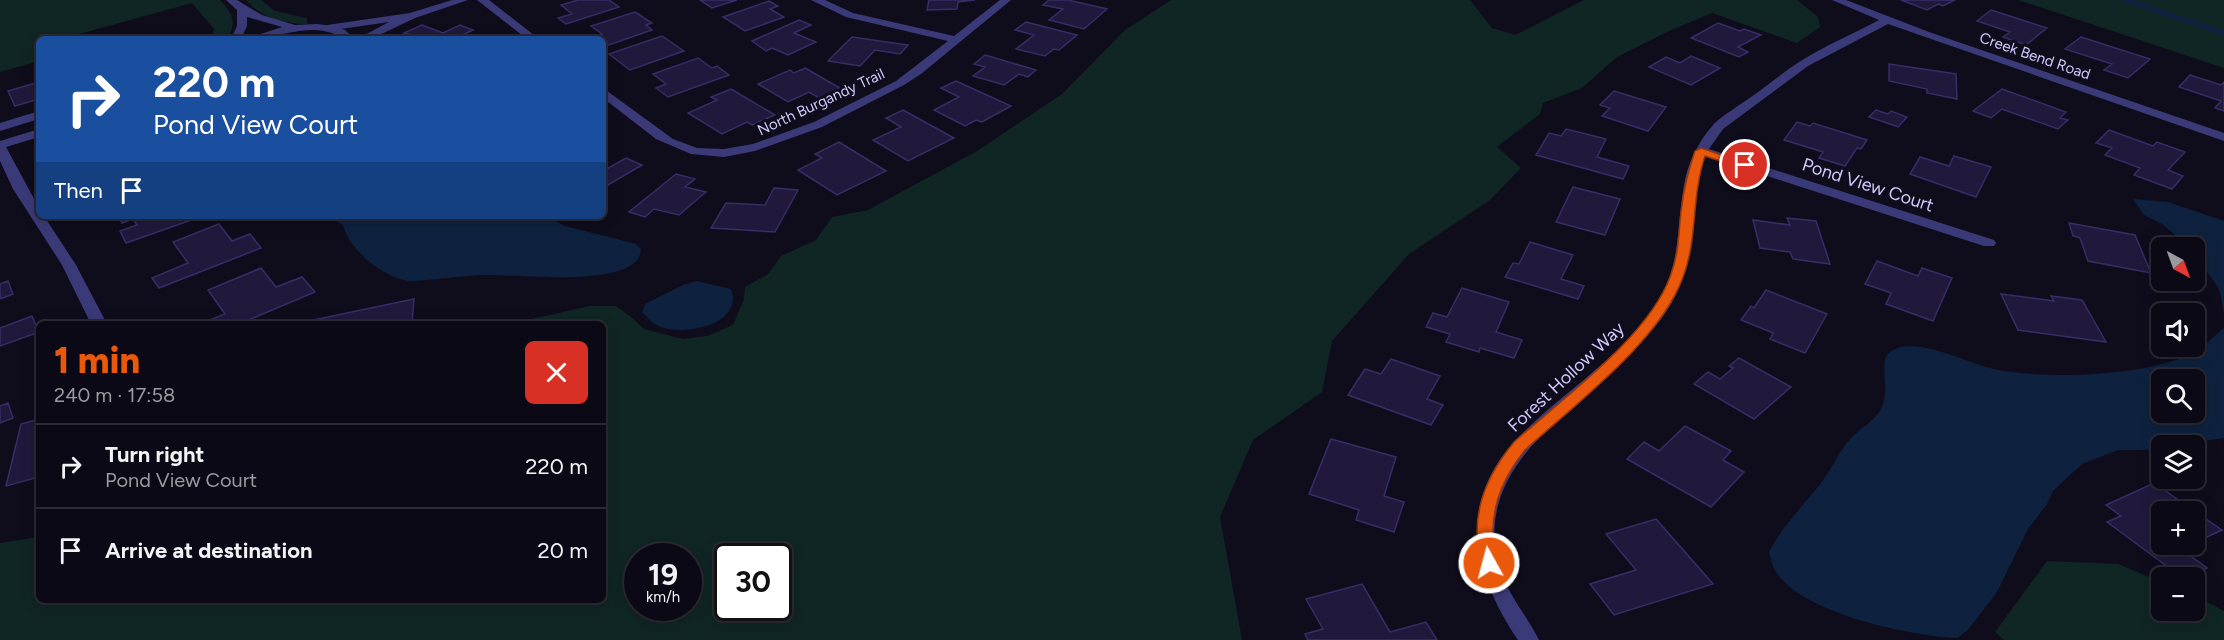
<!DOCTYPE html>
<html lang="en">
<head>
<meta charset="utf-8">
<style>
	:root { --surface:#0b0915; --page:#14121e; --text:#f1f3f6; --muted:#9a9aa0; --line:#2b2a34; --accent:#ea580c }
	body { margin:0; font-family:Figtree,sans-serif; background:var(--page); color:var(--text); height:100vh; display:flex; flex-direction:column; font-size:22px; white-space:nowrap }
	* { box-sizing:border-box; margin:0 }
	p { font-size:20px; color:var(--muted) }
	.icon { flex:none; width:33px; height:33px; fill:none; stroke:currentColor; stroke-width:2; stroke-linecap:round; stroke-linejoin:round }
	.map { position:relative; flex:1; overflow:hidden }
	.details { position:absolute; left:36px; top:321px; width:570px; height:282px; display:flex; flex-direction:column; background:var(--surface); border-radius:9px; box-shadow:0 3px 15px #0003,0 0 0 2px var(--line) }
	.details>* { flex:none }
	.hud { position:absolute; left:36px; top:36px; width:570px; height:183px; border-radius:9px; box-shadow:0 3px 15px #0003,0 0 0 2px var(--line); background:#1a4fa0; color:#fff; overflow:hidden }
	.needle { width:39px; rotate:139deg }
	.fabs { position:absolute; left:2151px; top:237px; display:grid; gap:12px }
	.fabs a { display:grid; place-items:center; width:54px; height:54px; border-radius:9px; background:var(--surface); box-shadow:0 3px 15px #0003,0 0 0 2px var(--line); font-size:30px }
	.speed { position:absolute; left:624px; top:543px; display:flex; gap:12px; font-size:30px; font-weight:700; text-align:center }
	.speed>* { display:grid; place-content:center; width:78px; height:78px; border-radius:50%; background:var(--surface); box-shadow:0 3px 15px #0003,0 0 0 2px var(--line); line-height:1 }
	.speed small { font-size:15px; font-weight:400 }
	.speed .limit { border:3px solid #111; border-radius:9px; background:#fff; color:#111 }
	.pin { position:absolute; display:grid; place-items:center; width:51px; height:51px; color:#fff; margin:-26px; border:3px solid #fff; border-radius:50%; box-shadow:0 2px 6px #0007 }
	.me { position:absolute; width:66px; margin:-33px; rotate:353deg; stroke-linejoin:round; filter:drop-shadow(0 0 4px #0008) }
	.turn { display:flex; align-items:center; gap:21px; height:126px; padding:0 18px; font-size:27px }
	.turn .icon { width:78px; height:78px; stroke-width:2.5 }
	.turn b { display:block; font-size:42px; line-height:51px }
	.then { display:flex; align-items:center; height:57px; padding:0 18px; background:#0003; gap:12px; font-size:22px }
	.round { display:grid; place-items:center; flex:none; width:63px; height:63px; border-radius:9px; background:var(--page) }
	.overview { display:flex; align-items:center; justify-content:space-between; height:102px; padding:0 18px }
	h1 { font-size:36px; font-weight:800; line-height:45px; color:var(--accent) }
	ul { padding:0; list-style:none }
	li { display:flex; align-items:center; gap:18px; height:84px; padding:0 18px; border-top:2px solid var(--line) }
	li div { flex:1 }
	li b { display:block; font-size:22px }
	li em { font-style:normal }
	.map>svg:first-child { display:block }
	.green { fill:#102624; fill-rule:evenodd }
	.water { fill:#0e223f; fill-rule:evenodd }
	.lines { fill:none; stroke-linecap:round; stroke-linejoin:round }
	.stream { stroke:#0e223f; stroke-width:5 }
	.building { fill:#20193c; stroke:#372d67; stroke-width:1.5 }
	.minor { fill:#3b3a79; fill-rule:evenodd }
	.tertiary { fill:#3b3a79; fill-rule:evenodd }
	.route { fill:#ea580c; stroke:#983908; stroke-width:1.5 }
	.labels { text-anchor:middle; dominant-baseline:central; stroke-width:6; stroke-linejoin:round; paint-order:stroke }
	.far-street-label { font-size:15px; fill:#cfcafc; stroke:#0f0c1c }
	.street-label { font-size:18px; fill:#cfcafc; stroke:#0f0c1c }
</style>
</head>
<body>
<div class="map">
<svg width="2224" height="640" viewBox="0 0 2224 640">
	<rect width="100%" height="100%" fill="#0f0c1c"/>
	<path class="green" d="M0 0H220C233 13 237 23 227 39H212L214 29 192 3 72 36 69 39H39V61L0 72Z
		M246 0H261L275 11 306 18 308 24C283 23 263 19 246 0Z
		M1171 0H1470L1492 28 1515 35 1584 0H1797L1818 17 1820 27 1797 43 1712 13 1669 31 1617 57 1582 88 1543 103 1540 114 1497 147 1521 168 1490 200 1409 254 1332 341 1322 392 1253 440 1220 517 1242 640H0V543L39 537V600H603V324H509L590 306H616L631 317 644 329 683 339 707 336 733 325 744 299 745 287 768 274 781 256 816 240 832 217 868 210 977 151 1062 94 1125 30ZM688 556V608H638V556ZM728 556H778V608H728Z
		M2018 0H2224V68Z
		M2047 561 2118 564 2161 582 2162 610H2194L2195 595 2224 611V640H2004L1995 632Z"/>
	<path class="water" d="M2133 199 2168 202 2224 221V314C2222 306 2222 297 2219 290 2213 277 2194 259 2194 248L2189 247 2162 224 2144 215Z
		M328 216H546L565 226 636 244 641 249C640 290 514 274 487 275 460 275 434 281 408 281 383 277 349 250 343 225Z
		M697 281 731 289C745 325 680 338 657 325 651 323 647 316 642 312L645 304 683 285Z
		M2224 328V438L2143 450H2118L2082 464 2053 491 2047 504 2028 529 1997 592 1968 630 1957 638C1911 636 1799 613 1775 570 1772 565 1771 557 1769 552 1783 525 1803 506 1821 483 1832 469 1839 450 1852 437 1861 428 1874 421 1881 409 1891 393 1878 362 1889 353 1914 333 1967 364 1994 369 2044 380 2151 377 2196 351 2206 345 2215 335 2224 328ZM2162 380H2194V412H2162Z"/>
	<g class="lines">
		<path class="stream" d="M2125 0 2224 33"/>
	</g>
	<path class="building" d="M578 0H609L619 7 566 24 558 18 572 14 561 5Z
		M700 0H737L712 8Z
		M929 0H975L958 2 957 9 927 10Z
		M1049 0H1068L1107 9 1084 29 1049 20 1063 9 1043 5Z
		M1901 0H1955L1943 6 1938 4 1927 10Z
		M769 1 778 6 770 9 784 17 745 31 723 17Z
		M1991 10 2047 28 2026 45 2003 37 2010 32 1977 21Z
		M635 12 652 23 646 25 652 30 603 47V39H588L602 34 591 26Z
		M799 20 811 25 794 33 816 42 788 55 772 48 766 51 752 41Z
		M1026 22 1077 35 1059 50 1054 49 1045 56 1016 49 1034 35 1015 30Z
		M1718 23 1740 31 1744 29 1761 35 1738 47 1748 52 1739 57 1691 38Z
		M422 25 443 33 460 25 473 30 454 39H403L412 35 404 33Z
		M662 36 684 51 630 70 609 54Z
		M852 37 908 45 900 54 875 50 860 66 828 61Z
		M2081 37 2150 59 2128 78 2104 70 2112 64 2065 49Z
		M985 55 1036 70 1028 77 1019 74 1004 85 973 76 985 67 974 64Z
		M1691 56 1720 68 1691 85 1649 67 1666 57 1680 63Z
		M698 58 712 68 717 66 729 75 668 97 656 88 666 84 653 74Z
		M1889 64 1956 74 1957 99 1927 93V89L1889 81Z
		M805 68 840 88 819 98 809 92 788 102 758 84 790 70 794 73Z
		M2190 75 2221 85 2224 82V111L2215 108 2221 101 2179 87Z
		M956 81 1011 106 982 122 976 120 965 126 934 110 959 97 941 88Z
		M39 82V99L15 106 8 91Z
		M731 89 775 115 752 125 747 122 722 134 688 113 717 100 711 97Z
		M2002 89 2066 112 2060 118 2068 120 2058 129 2002 109 1991 118 1973 111Z
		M1614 91 1666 107 1648 131 1602 116 1610 108 1600 105Z
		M903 110 954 138 908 161 873 140 901 127 886 118Z
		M1876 110 1888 114 1891 111 1907 117 1898 127 1869 117Z
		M1797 122 1810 126 1813 123 1867 140 1861 149 1857 148 1845 166 1819 158 1823 152 1784 140Z
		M1566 129 1606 139 1597 157 1629 166 1623 179 1536 155 1549 133 1561 136Z
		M2109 130 2153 146 2157 142 2185 152 2168 170 2183 176 2172 189 2134 175 2140 168 2105 155 2112 148 2096 143Z
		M839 142 886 171 837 195 798 170 822 158 815 154Z
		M1954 156 1991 167 1976 197 1910 174 1920 157 1949 166Z
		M626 158 642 165 603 188V171Z
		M676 174 695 179 685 187 706 192 679 215 654 209 645 217 629 212Z
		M1573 187 1620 199 1605 235 1556 222Z
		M774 188 798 190 775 232 711 228 726 203 765 205Z
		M118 216H192L194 219 126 243 120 231 137 225 133 219 122 223Z
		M1787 218 1816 221 1830 264 1793 259 1790 252 1760 248 1753 220 1790 225Z
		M2069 223 2135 235 2151 273 2088 261 2080 238 2073 236Z
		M219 224 232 241 250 234 261 248 159 288 152 278 188 263 173 242Z
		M1530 242 1573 255 1561 279 1584 286 1578 299 1505 277 1513 263 1519 264Z
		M1877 261 1918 276 1922 268 1952 278 1933 321 1886 304 1891 293 1865 284Z
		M261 268 276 287 302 277 315 292 239 324H200L225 314 208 290Z
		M8 281 13 294 0 299V284Z
		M1462 288 1509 302 1496 332 1522 340 1514 358 1480 348 1479 352 1446 342 1450 334 1426 327 1433 313 1447 317Z
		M1766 290 1827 314 1805 353 1770 339 1773 333 1741 320 1751 306 1754 308Z
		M2001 294 2054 301 2051 296 2082 300 2106 342 2018 330Z
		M414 299 412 324H313V320Z
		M32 316 39 332 0 346V328Z
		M1739 358 1791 387 1754 419 1694 384 1708 372 1720 379 1733 368 1729 366Z
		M1391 359 1440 376 1427 399 1443 405 1431 425 1348 395 1365 369 1381 374Z
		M8 403 13 418 0 423V406Z
		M39 419V477L6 486 21 424Z
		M1685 426 1731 451 1723 460 1744 472 1711 507 1627 459 1644 442 1659 451Z
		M1331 439 1396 457 1384 496 1404 502 1394 532 1356 520 1359 510 1309 494Z
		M2154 483 2222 530 2194 543V512H2162V544H2191L2181 549 2207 568 2188 578H2183L2107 522 2121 516 2106 505Z
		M1656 519 1713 584 1614 615 1590 584 1636 570 1606 534Z
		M1362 584 1390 632 1426 622 1437 640H1308L1305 634 1323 629 1306 599Z"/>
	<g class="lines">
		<path class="minor" d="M452 0H468L415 18 371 39H357L389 22 327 31 322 28 327 25 410 13Z
			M477 0H489L539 39H527Z
			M811 0H825L853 13 954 36 1000 0H1011L921 74 904 85 822 127 755 151 724 157 691 154 656 139 603 98V88L673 139 697 148 724 149 753 144 814 122 896 81 948 41 846 17Z
			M1832 0H1846L1929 32 2224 133V141L1888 24 1808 66 1723 129 1709 149 1994 240 1996 243 1994 246H1984L1705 156C1687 211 1701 256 1668 309 1614 394 1464 450 1500 568 1508 596 1527 615 1539 640H1518C1475 576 1456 505 1515 441 1559 394 1618 361 1655 306 1684 262 1675 223 1686 175 1691 157 1701 138 1714 124 1724 114 1739 106 1751 97 1767 86 1782 73 1799 62 1824 46 1853 34 1879 20Z
			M39 111V119L0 131V123Z
			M39 129V137L6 147 39 208V216H44L76 265 107 324H91L62 265 13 189 0 161V141Z"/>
		<path class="tertiary" d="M226 0H237L262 15 295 25 317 24 334 26 345 30 355 39C341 39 331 30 315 30 291 30 269 39 246 39L282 27 247 17V26L241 39H231L237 26V10Z"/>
	</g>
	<path class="route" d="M1701 148 1751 165 1745 169 1705 156C1691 197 1698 238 1683 277 1660 341 1575 404 1525 450 1505 475 1492 502 1493 536 1494 546 1500 558 1495 568L1489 569 1483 568C1479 561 1479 553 1478 545 1473 506 1490 471 1514 442 1562 399 1648 337 1670 277 1680 252 1678 230 1682 205 1684 186 1689 169 1695 151Z"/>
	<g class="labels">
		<g class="far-street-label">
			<text transform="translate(2035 56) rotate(19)">Creek Bend Road</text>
			<text transform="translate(821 102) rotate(-25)">North Burgandy Trail</text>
		</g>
		<g class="street-label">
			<text transform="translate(1868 185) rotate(18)">Pond View Court</text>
			<text transform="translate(1566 377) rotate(-43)">Forest Hollow Way</text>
		</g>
	</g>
</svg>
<div class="fabs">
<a><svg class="needle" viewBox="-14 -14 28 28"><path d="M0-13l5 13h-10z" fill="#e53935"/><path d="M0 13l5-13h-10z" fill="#9a9aa0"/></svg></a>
<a><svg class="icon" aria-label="sound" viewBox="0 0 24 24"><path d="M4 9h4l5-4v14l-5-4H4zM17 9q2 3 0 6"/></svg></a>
<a><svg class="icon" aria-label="search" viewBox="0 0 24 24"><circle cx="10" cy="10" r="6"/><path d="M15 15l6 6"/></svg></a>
<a><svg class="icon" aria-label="layers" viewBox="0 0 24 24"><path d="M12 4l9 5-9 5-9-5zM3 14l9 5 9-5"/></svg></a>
<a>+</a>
<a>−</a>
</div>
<div class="speed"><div>19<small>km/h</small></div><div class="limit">30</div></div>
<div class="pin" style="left:1745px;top:165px;background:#d93025"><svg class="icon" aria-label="arrive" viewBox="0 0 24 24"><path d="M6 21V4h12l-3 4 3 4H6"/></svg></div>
<svg class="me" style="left:1489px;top:563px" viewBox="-20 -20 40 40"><circle r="17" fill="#ea580c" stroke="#fff" stroke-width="3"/><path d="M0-11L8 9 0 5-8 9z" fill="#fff"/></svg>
<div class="hud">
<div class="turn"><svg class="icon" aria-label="right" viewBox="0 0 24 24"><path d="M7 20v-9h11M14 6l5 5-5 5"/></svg><div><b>220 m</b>Pond View Court</div></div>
<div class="then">Then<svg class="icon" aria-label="arrive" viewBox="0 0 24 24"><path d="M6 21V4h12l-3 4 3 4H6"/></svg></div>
</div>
<section class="details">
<div class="overview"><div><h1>1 min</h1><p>240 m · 17:58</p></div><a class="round" style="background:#d93025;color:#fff"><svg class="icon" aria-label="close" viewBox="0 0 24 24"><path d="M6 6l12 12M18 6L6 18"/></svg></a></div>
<ul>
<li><svg class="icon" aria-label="right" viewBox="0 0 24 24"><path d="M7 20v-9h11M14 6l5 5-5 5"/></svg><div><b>Turn right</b><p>Pond View Court</p></div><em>220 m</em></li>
<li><svg class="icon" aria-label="arrive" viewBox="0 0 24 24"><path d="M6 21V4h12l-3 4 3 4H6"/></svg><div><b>Arrive at destination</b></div><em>20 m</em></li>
</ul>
</section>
</div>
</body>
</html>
